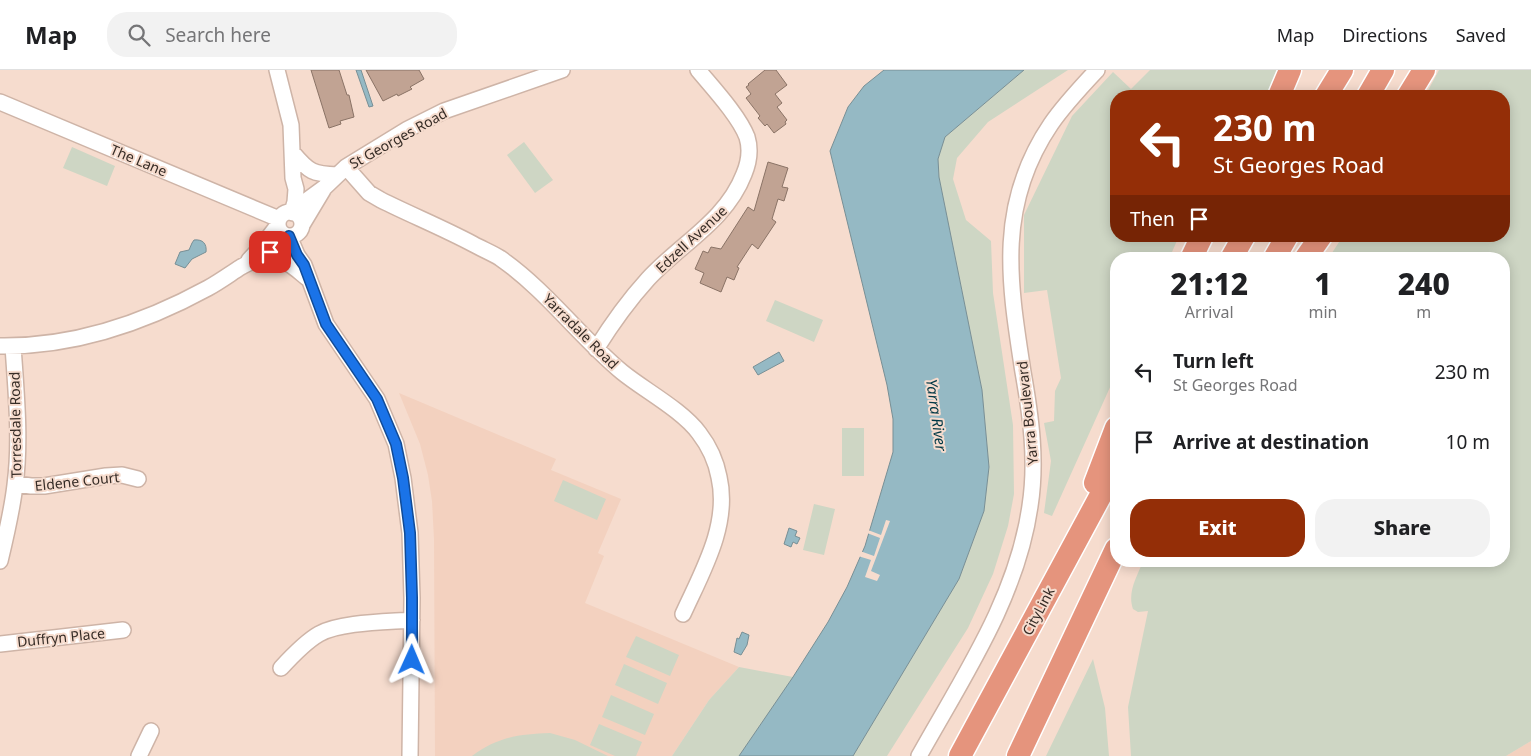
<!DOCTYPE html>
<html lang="en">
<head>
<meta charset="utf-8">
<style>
	:root { --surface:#fff; --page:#f2f2f2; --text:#202124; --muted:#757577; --line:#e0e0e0; --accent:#942e07 }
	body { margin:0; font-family:"Noto Sans",sans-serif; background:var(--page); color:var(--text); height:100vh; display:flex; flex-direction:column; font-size:19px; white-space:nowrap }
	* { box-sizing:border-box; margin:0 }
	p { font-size:16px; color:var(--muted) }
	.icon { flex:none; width:28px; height:28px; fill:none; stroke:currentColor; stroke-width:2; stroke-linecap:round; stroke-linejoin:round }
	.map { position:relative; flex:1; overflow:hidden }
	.panel { position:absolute; left:1110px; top:182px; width:400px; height:315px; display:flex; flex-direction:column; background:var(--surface); border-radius:20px; box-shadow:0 2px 12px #0003 }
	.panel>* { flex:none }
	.hud { position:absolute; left:1110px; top:20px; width:400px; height:152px; border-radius:20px; box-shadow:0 2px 12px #0003; background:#942e07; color:#fff; overflow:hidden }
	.pin { position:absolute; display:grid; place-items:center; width:42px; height:42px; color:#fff; margin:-21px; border-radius:10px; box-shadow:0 2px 8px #0006 }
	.me { position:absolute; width:55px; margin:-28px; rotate:1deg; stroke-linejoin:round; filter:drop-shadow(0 0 4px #0008) }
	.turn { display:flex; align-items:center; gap:18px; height:105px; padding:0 20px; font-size:22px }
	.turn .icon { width:65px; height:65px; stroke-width:2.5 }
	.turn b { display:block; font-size:35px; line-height:42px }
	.then { display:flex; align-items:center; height:48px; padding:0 20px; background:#0003; gap:10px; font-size:19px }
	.eta { display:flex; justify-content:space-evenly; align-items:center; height:85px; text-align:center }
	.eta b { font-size:30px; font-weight:800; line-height:35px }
	.cta { display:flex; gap:10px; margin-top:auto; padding:10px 20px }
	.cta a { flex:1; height:58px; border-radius:20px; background:var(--accent); color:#fff; font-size:20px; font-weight:800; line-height:58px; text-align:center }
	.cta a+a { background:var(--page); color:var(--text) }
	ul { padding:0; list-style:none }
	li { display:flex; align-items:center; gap:15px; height:70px; padding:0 20px }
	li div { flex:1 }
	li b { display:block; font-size:19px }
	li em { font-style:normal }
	header { display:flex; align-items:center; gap:30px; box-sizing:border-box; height:70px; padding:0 25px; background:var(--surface); border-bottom:1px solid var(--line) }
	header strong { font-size:24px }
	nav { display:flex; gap:28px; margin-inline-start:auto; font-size:18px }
	.search { width:350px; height:45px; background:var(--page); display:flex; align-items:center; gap:12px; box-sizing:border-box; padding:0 18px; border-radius:20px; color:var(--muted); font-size:19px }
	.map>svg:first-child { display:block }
	.built { fill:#f3d1bf }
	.green { fill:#ced6c4 }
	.water { fill:#95b9c4; stroke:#788f95 }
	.pier { fill:#f6dcce }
	.building { fill:#c1a393; stroke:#8a7366 }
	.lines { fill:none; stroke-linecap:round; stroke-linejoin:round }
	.minor-casing { stroke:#ceb4a7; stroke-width:18 }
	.highway-casing { stroke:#fff; stroke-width:25 }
	.minor { stroke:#fff; stroke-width:15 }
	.highway { stroke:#e5947d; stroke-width:22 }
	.route-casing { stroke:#114b97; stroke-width:12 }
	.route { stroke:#1a73e8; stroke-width:9 }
	.labels { text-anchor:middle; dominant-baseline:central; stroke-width:4; stroke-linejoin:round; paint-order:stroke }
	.street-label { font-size:14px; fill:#362c26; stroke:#f6dcce }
	.water-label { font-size:15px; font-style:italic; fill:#003845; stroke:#f6dcce }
</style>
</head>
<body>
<header>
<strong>Map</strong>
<div class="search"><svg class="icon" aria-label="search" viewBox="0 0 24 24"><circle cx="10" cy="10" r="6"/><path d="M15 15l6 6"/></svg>Search here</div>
<nav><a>Map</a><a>Directions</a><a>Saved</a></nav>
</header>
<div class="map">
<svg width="1531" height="686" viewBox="0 0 1531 686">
	<rect width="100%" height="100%" fill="#f6dcce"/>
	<path class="built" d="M399 323 556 389 551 400 621 429 598 483 604 486 585 533 739 597 709 630 672 686H435L434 469 432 431 428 405 420 374Z
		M1531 671V686H1506Z"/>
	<path class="green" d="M1024 0H1068L988 52 957 88 953 109 966 150 991 171 993 223 1013 355 1014 424 1008 456 993 504 968 558 887 686H853L959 509 984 441 989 397 982 320 939 107 938 89 945 67Z
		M1150 0H1284L1272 26H1116V166H1179L1169 189H1116V304L1052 446 1044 443 1051 391 1044 353 1054 351 1055 321 1061 308 1047 220 1024 223V145L1072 46 1113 2 1131 19Z
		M1439 0H1531V671L1506 686H1131L1128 637 1148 541 1138 542 1133 539C1127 522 1137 507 1143 491H1504V189H1328L1343 166H1504V26H1425Z
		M524 72 553 110 535 123 507 85Z
		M72 77 115 96 107 116 63 98Z
		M775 230 823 250 814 272 766 251Z
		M842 358H864V406H842Z
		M563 410 606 429 597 450 554 431Z
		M814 434 835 439 824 485 803 480Z
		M636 566 679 585 670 606 626 587Z
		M1093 589 1105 638 1109 686H1046Z
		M624 594 667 613 658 634 615 615Z
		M739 597 793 607 739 686H672L709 630Z
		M611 625 654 644 645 665 602 647Z
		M599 654 642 672 636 686H615L590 675Z
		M550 663 575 670 608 686H472C497 667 520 664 550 663Z"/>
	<path class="water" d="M356 0H361L373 36 369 37Z
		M884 0H1024L945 67 938 89 939 107 982 320 989 397 984 441 959 509 853 686H739L793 607 828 552 847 517 865 476 893 382V349L887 315 830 81 848 37 864 16Z
		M194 170C203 169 207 174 206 182L192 189 185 198 175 194 180 182 189 180 192 173Z
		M779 282 784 291 758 305 753 297Z
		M789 458 797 461 795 466 800 468 797 474 793 472 791 477 784 474Z
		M742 562 749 565 747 575 741 585 734 582 737 568 739 569Z"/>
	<path class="pier" d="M886 450 890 451 871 501 880 505 877 511 865 507 871 490 858 486 860 481 874 486 880 468 867 463 868 460 881 465Z"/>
	<path class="building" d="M311 0H339L347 25H349L354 47 340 51 341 54 329 58Z
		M366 0H419L424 9 410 17 412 19 398 26 397 24 383 31Z
		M765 0H776L787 15 775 24 782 33 777 37 787 50 785 52 786 54 774 63 767 54 765 56 758 48 760 46 746 28 751 24 746 17 749 15 748 14Z
		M768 92 788 98 782 117 788 118 784 131 778 129 772 149 776 152 758 179 752 174 737 197 739 198 734 210 727 207 721 222 700 213 704 203 695 199 703 181 708 183 711 177 721 179 748 137 754 141Z"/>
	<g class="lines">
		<g class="minor-casing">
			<path id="minor" d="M277 0 291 55 293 108 296 119 295 132 292 142
				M0 32 279 149
				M293 83C309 102 313 104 337 105
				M346 97 369 123 381 130C411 145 443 158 473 174 482 179 492 183 500 188 546 220 579 266 622 302 644 320 682 340 699 363 709 376 716 391 719 407 730 455 702 502 683 544
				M278 154a12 12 0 1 1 24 0a12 12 0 1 1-24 0Z
				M293 143 299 136 325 117 346 97 408 59 444 41 562 0
				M302 155 323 120
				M289 166 297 185 304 195 326 254 377 329 396 374 403 408 410 463 412 528 410 686
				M261 188C284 187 290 194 307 208
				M249 190 262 176 278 155
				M0 276C74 277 144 253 208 218 219 212 230 204 241 197 258 187 275 184 288 166
				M596 279C611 255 628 231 648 209 680 174 726 151 744 104 749 92 751 80 747 67 739 46 713 18 698 0
				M16 414 31 416H44L106 406 122 405 138 409
				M0 491C6 466 12 441 15 415 21 370 16 322 13 276
				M0 574 123 560
				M281 598C292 586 305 572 319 564 340 552 387 552 412 550
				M139 686 151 661
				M919 686C963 607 1017 528 1030 436 1037 391 1031 347 1023 302 1009 212 996 135 1051 54 1064 35 1081 17 1097 0"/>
		</g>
		<g class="highway-casing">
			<path id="highway" d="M1279 26 1290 0
				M1326 26 1342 0
				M1368 26 1383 0
				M1408 26 1424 0
				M1191 189 1202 166
				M1231 189 1244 166
				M1274 189 1287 166
				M1305 189 1321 166
				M1095 413 1116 358
				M960 686 1116 397
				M1018 686 1116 479"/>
		</g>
		<use href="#minor" class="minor"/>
		<use href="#highway" class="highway"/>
	</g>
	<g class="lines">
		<g class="route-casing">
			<path id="route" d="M270 182 280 176 289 166 297 185 304 195 326 254 377 329 396 374 403 408 410 463 412 528V590"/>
		</g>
		<use href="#route" class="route"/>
	</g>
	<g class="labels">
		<g class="street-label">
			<text transform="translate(398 68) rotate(-29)">St Georges Road</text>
			<text transform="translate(139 90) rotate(23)">The Lane</text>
			<text transform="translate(691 169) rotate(-43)">Edzell Avenue</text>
			<text transform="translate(581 261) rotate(45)">Yarradale Road</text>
			<text transform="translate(1027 343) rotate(-96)">Yarra Boulevard</text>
			<text transform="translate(15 355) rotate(-91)">Torresdale Road</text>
			<text transform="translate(77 411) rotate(-6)">Eldene Court</text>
			<text transform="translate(1038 541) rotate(-62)">CityLink</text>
			<text transform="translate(61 567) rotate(-6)">Duffryn Place</text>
		</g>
		<g class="water-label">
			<text transform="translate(937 345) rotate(82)">Yarra River</text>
		</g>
	</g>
</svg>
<div class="pin" style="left:270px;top:182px;background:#d93025"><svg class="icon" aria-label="arrive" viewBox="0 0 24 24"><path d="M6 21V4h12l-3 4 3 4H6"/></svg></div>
<svg class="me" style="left:412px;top:590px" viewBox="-20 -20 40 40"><path d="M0-17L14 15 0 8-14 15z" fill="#1a73e8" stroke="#fff" stroke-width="4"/></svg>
<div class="hud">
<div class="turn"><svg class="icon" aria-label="left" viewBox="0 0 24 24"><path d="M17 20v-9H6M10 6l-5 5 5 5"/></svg><div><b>230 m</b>St Georges Road</div></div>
<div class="then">Then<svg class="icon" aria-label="arrive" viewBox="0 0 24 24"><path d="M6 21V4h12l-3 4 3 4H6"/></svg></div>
</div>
<section class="panel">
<div class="eta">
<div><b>21:12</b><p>Arrival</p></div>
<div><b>1</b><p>min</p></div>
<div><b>240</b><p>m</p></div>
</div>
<ul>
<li><svg class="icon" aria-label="left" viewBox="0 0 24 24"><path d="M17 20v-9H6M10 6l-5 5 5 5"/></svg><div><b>Turn left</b><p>St Georges Road</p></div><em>230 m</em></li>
<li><svg class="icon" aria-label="arrive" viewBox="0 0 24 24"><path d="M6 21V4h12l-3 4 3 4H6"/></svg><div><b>Arrive at destination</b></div><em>10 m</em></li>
</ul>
<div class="cta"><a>Exit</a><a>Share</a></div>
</section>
</div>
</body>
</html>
